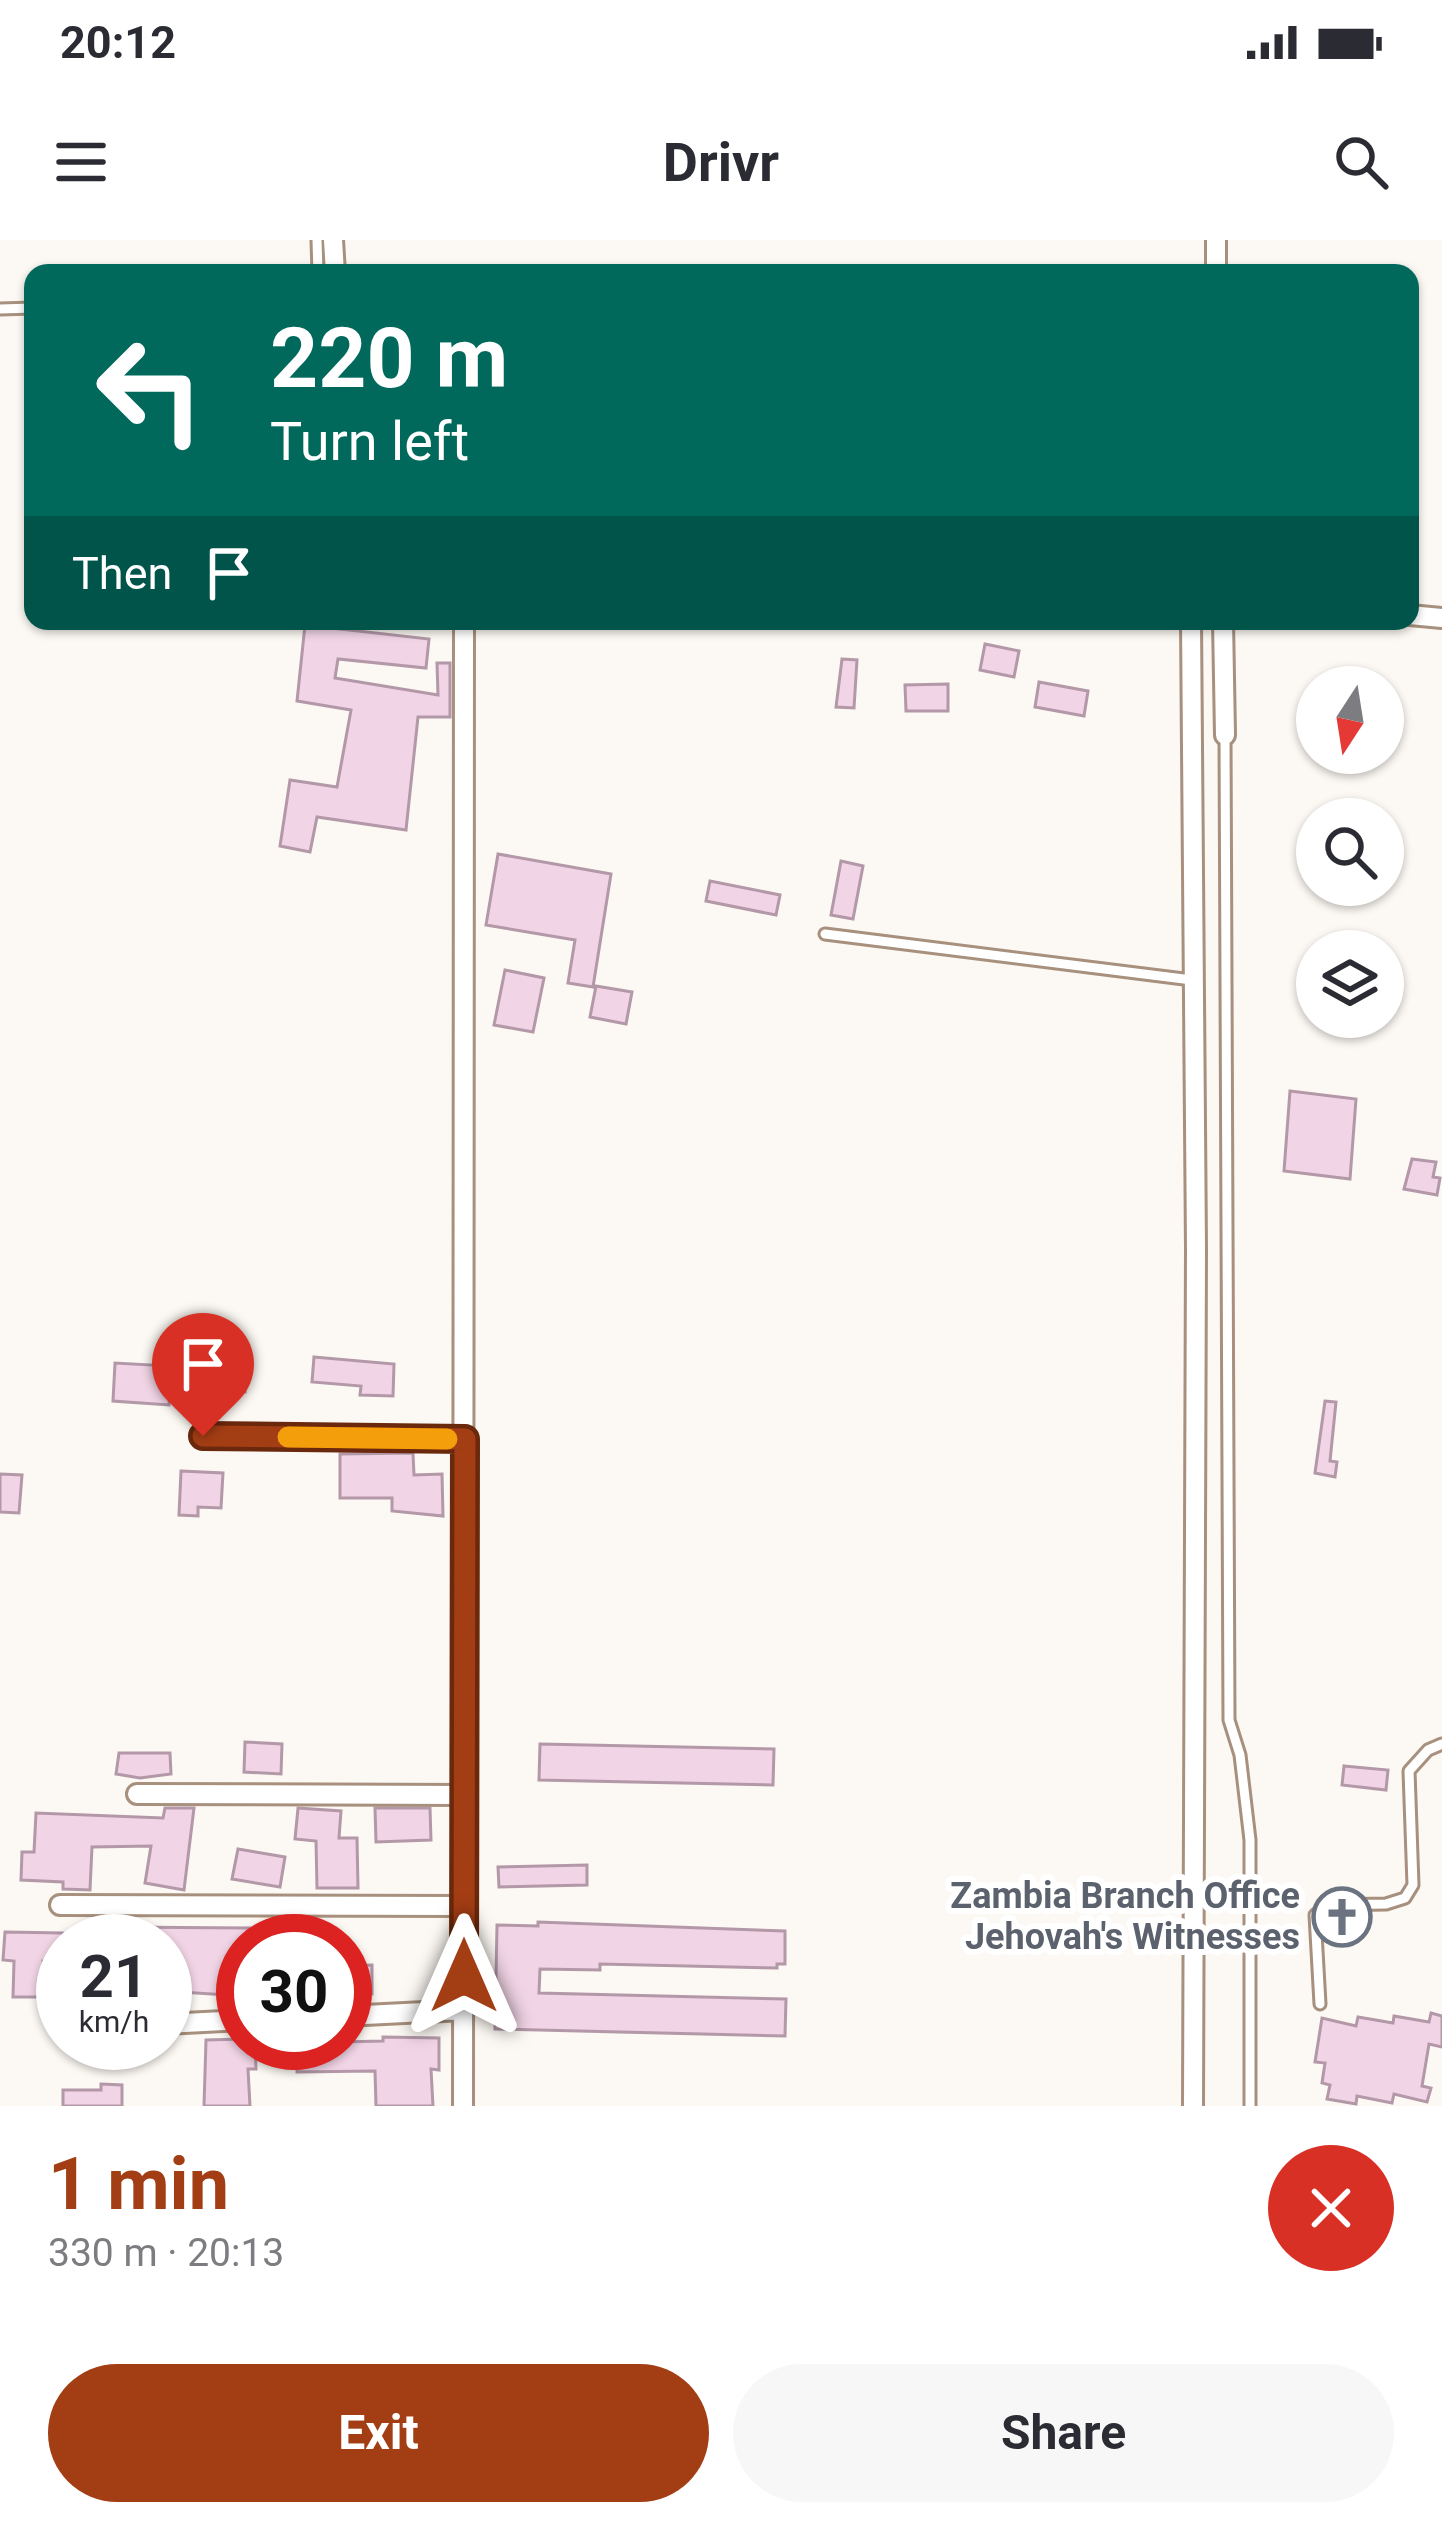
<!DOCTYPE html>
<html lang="en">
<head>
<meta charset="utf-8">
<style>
	:root { --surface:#fff; --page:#f7f7f7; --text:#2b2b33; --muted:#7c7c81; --accent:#a33d14 }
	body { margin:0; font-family:Roboto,sans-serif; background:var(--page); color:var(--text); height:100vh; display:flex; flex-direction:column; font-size:45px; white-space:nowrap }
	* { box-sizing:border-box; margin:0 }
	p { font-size:39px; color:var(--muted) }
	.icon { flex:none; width:66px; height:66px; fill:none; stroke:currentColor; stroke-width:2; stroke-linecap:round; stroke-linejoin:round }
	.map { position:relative; height:1866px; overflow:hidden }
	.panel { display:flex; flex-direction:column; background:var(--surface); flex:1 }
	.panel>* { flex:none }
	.guide { position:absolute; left:24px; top:24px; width:1395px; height:366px; border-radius:24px; box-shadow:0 3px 9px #0004; background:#00695c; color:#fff; overflow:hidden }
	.needle { width:78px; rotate:192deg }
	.buttons { position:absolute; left:1296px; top:426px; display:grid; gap:24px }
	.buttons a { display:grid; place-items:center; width:108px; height:108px; border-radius:50%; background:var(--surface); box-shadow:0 3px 9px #0004; font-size:60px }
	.speed { position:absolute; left:36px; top:1674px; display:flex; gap:24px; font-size:60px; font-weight:700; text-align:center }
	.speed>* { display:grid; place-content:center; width:156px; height:156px; border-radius:50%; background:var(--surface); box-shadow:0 3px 9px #0004; line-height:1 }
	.speed small { font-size:30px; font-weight:400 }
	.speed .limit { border:18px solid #d22; background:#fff; color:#111 }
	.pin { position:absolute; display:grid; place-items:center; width:102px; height:102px; color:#fff; margin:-123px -51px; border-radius:50% 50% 50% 0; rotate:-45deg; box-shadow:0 0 12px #0007 }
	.pin .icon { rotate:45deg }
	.me { position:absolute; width:132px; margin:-66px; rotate:0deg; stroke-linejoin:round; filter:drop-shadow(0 0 9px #0008) }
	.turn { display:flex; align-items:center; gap:42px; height:252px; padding:0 48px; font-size:54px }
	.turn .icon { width:156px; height:156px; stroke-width:2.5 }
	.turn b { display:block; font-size:84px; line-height:102px }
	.then { display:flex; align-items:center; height:114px; padding:0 48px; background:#0003; gap:24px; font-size:45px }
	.round { display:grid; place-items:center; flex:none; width:126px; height:126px; border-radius:63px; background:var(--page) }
	.overview { display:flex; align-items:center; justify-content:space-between; height:204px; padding:0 48px }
	h1 { font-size:72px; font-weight:700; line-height:90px; color:var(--accent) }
	.cta { display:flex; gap:24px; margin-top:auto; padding:24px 48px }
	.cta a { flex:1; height:138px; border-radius:72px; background:var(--accent); color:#fff; font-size:48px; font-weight:700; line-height:138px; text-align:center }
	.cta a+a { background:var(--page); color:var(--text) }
	.status { display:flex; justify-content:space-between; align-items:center; height:84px; padding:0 60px; background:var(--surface); direction:ltr }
	.status svg { height:33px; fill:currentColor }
	header { display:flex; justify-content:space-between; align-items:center; height:156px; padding:0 48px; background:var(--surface); font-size:54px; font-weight:700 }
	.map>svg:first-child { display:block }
	.building { fill:#f1d4e5; stroke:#b398a8; stroke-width:3 }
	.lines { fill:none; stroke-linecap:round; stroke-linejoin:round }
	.lane-casing { stroke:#a7907d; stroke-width:15 }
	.street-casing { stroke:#a7907d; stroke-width:24 }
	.lane { stroke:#fff; stroke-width:9 }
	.street { stroke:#fff; stroke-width:18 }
	.route-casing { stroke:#6a280d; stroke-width:30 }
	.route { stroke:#a33d14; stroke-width:21 }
	.slow { stroke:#f59e0b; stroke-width:21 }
	.labels { text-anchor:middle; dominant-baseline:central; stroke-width:12; stroke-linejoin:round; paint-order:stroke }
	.worship-label { font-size:36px; font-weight:bold; fill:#5b616d; stroke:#fff; text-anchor:end }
</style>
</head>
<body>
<div class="status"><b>20:12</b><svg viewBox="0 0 49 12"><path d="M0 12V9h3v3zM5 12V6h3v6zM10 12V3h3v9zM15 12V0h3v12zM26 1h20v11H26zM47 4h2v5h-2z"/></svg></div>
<header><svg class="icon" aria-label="menu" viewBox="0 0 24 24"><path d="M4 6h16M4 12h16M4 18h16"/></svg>Drivr<svg class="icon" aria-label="search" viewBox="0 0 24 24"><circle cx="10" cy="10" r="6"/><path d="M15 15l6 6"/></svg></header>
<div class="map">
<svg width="1442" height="1866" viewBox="0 0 1442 1866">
	<rect width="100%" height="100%" fill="#fcf8f3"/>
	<path class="building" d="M305 385 429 399 426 428 338 419 335 438 438 455 437 423H450V477H418L406 590 317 577 310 612 280 606 290 540 337 547 351 470 297 461Z
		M985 404 1019 411 1014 437 980 430Z
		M842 419 857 420 854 468 836 467Z
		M1039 442 1088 451 1084 476 1035 467Z
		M948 444V471H906L905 445Z
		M498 614 611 634 593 747 568 743 575 700 486 685Z
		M841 621 863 626 853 679 831 675Z
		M710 641 780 655 776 675 706 661Z
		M505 730 544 738 533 792 494 785Z
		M596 746 632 752 626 784 590 777Z
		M1290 851 1356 859 1350 939 1284 931Z
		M1412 919 1436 922 1433 937 1440 938 1437 955 1404 949Z
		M314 1117 394 1124 393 1156 360 1155 361 1146 312 1142Z
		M187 1122H245V1152H170L169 1165 113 1161 115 1123 187 1127Z
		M1325 1161 1336 1162 1330 1221 1337 1222 1335 1237 1315 1233Z
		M413 1213 414 1235 442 1234 443 1276 392 1271V1258H340V1214Z
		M181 1231 223 1233 221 1268 198 1267V1276L179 1275Z
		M0 1234 22 1235 19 1273 0 1272Z
		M245 1502 282 1504 281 1534 244 1532Z
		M540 1504 774 1509 773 1545 539 1540Z
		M119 1513H170L171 1534 140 1538 116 1534Z
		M1344 1526 1388 1530 1386 1550 1342 1545Z
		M165 1568H194L184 1650 145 1643 151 1606 92 1607 90 1650 63 1649V1642L21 1640 22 1612H34L36 1573 163 1578Z
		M298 1568 341 1571 339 1598H357L358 1648H317L316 1601 295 1599Z
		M375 1568H430L431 1600 376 1602Z
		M238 1609 285 1617 280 1647 232 1639Z
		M587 1625V1645L499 1647 498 1627Z
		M538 1682 785 1691V1724H777V1728L600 1724V1730L540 1729 539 1753 786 1759 785 1796 495 1789 497 1685 538 1686Z
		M112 1687 250 1688V1701H243V1716L231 1715 227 1755 165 1751V1701H112Z
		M5 1692 63 1693V1721H43V1757H13L14 1721 3 1720Z
		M372 1725V1754H345V1726Z
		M1431 1773 1442 1776V1807L1429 1804 1422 1846 1431 1848 1427 1862 1394 1854 1392 1863 1357 1856 1356 1864 1327 1859 1330 1845 1322 1843 1325 1823 1315 1822 1322 1778 1356 1786 1358 1777 1393 1783 1394 1776 1429 1782Z
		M383 1797 439 1798V1830L431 1829 433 1866H376L375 1831 297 1832V1803L383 1801Z
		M243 1799 255 1803 256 1829H248L250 1866H204L206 1800Z
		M101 1844 122 1845V1866H63V1850H101Z"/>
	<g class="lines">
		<g class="lane-casing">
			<path id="lane" d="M317 0 318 33
				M0 69 33 68
				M1225 495 1229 1480 1240 1515 1250 1600V1866
				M825 694 1192 740
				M1320 1764 1315 1675 1327 1665 1386 1664 1405 1658 1413 1645 1409 1531 1428 1510 1442 1504"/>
		</g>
		<g class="street-casing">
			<path id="street" d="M333 0 335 33
				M1216 0V33
				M1410 375 1442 378
				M1191 381 1196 1009 1193 1866
				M1223 381 1225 495
				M203 1196 465 1199
				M137 1554 465 1555
				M60 1665 464 1666
				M345 1776 464 1770
				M165 1784 243 1780
				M463 1866 464 381"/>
		</g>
		<use href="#lane" class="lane"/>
		<use href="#street" class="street"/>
	</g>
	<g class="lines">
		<g class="route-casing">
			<path id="route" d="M203 1196 465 1199 464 1736"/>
		</g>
		<use href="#route" class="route"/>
		<path class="slow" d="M288 1197 447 1199"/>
	</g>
	<defs>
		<g id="church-ring" transform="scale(3)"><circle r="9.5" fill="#fff" stroke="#6b7280" stroke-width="1.5"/><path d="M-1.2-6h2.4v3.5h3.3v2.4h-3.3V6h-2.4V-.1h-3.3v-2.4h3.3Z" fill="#6b7280"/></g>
	</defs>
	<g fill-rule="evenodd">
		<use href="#church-ring" x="1342" y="1677"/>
	</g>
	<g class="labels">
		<g class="worship-label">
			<text x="1300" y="1656">Zambia Branch Office<tspan x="1300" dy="41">Jehovah's Witnesses</tspan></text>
		</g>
	</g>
</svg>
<div class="buttons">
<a><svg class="needle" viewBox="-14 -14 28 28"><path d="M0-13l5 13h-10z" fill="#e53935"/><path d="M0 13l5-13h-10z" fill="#7c7c81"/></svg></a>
<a><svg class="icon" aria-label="search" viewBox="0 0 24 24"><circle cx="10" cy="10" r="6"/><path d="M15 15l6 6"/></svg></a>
<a><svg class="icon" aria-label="layers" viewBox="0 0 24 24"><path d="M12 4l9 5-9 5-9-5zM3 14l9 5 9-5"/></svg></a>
</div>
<div class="speed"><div>21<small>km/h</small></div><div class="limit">30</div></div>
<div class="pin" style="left:203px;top:1196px;background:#d93025"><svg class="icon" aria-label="arrive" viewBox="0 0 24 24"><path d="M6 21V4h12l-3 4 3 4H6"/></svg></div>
<svg class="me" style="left:464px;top:1736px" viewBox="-20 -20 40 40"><path d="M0-17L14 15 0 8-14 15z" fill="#a33d14" stroke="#fff" stroke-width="4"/></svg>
<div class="guide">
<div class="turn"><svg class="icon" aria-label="left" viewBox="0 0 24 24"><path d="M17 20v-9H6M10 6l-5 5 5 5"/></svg><div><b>220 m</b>Turn left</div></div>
<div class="then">Then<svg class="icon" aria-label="arrive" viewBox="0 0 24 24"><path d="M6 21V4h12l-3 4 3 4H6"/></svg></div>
</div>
</div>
<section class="panel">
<div class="overview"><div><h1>1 min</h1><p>330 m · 20:13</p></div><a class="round" style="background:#d93025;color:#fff"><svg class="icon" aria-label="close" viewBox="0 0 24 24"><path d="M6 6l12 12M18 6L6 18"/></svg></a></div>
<div class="cta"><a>Exit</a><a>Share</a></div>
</section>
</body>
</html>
